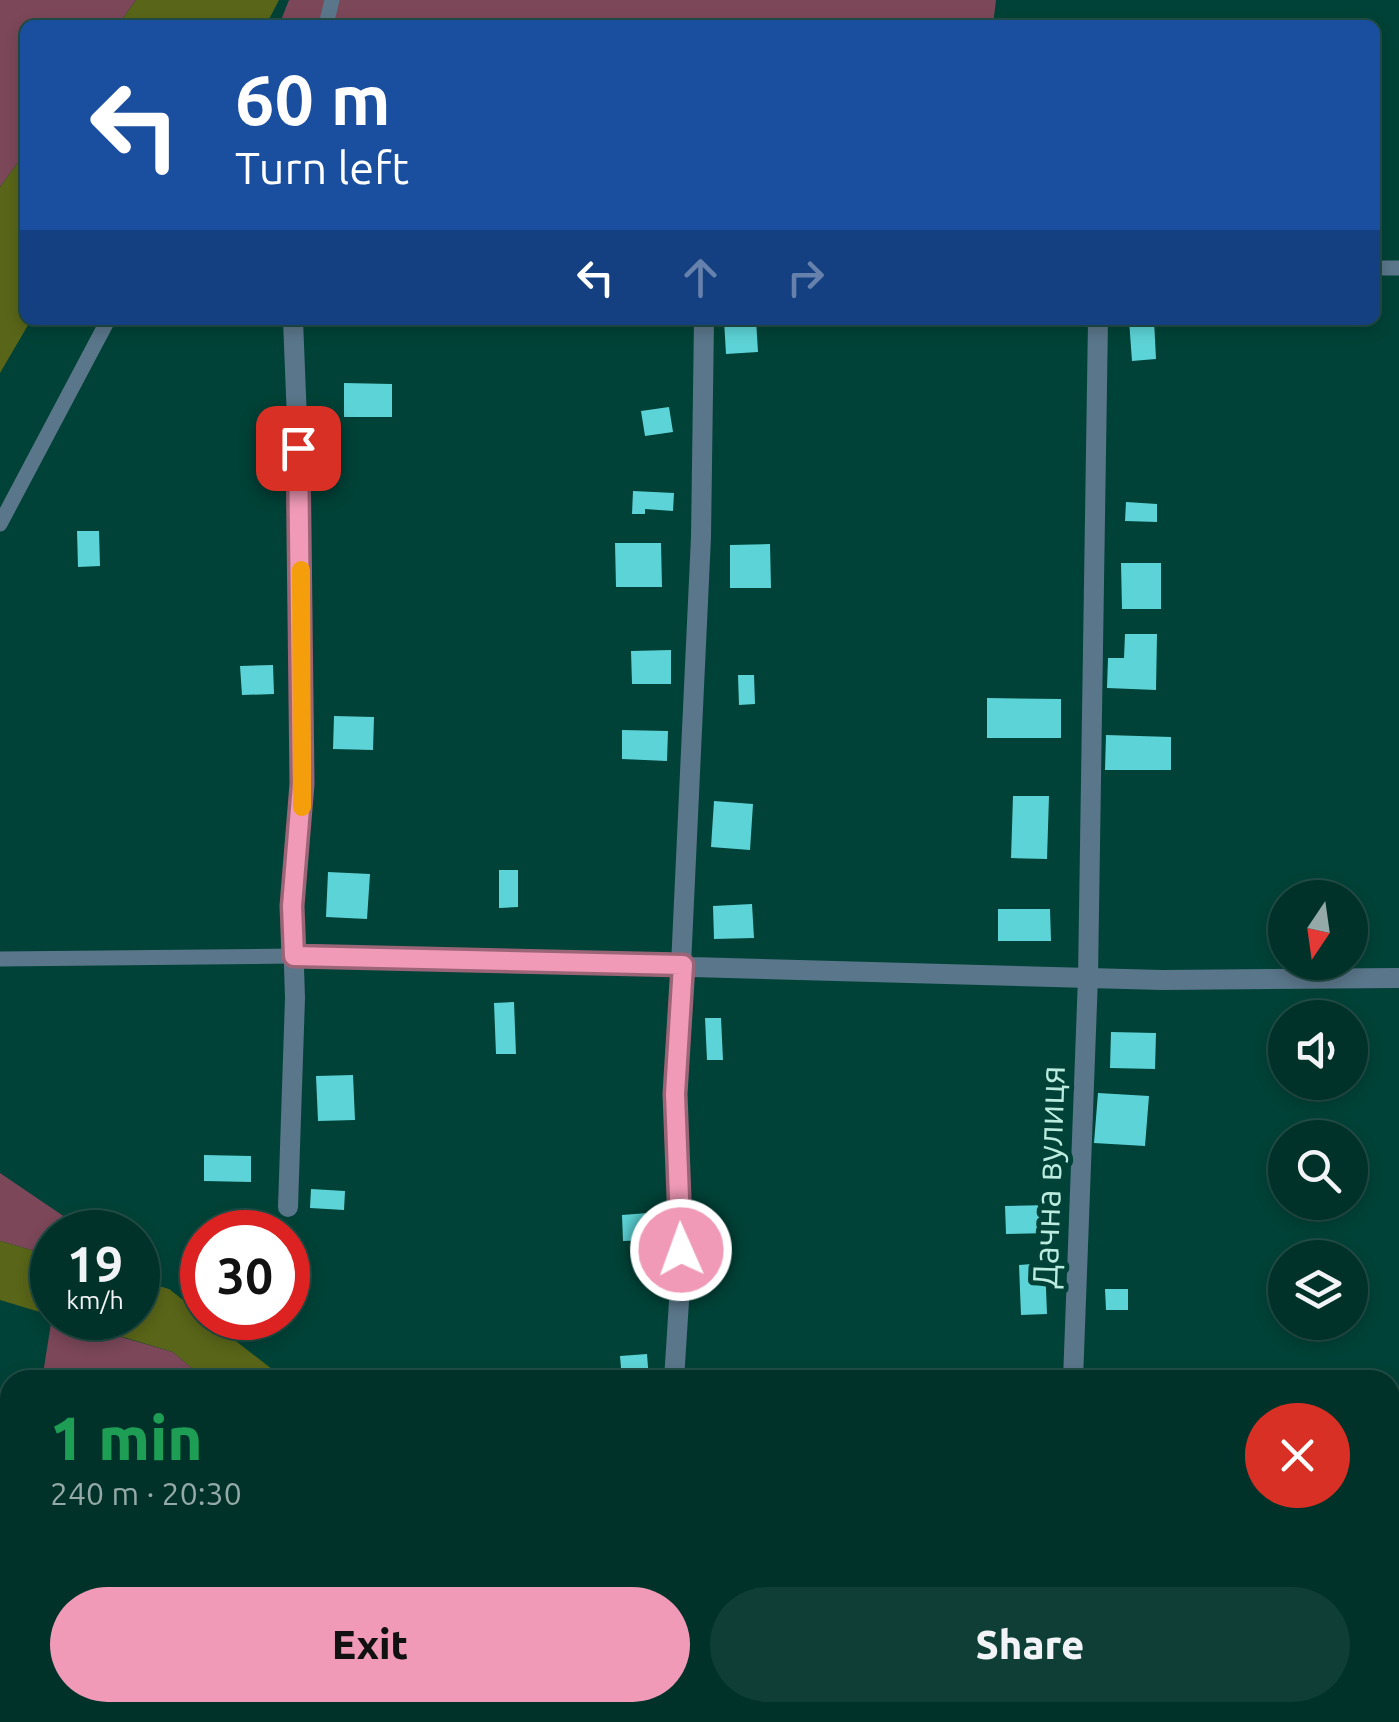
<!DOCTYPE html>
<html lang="en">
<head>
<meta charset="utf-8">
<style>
	:root { --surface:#003229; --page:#0e3e35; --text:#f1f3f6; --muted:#95aaa8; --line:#224d46; --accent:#f09ab7 }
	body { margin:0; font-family:Ubuntu,sans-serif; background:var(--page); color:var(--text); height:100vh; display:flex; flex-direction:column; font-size:38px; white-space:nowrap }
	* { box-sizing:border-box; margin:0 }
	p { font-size:32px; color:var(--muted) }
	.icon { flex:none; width:55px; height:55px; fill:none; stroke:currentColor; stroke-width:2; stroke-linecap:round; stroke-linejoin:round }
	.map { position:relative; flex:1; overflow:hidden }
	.details { position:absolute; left:0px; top:1370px; width:1400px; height:352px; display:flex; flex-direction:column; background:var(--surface); border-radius:30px 30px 0 0; box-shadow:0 5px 15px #0003,0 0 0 2px var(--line) }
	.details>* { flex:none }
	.guide { position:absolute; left:20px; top:20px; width:1360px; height:305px; border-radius:15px; box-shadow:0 5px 15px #0003,0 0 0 2px var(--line); background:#1a4fa0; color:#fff; overflow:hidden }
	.needle { width:65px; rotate:193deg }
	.fabs { position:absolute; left:1268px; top:880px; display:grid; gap:20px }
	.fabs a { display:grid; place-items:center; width:100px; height:100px; border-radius:50%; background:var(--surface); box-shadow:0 5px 15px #0003,0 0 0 2px var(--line); font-size:50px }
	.speed { position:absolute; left:30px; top:1210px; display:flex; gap:20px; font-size:50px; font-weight:700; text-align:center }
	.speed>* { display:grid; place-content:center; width:130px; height:130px; border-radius:50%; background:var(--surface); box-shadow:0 5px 15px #0003,0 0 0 2px var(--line); line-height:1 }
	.speed small { font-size:25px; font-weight:400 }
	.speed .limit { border:15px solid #d22; background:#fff; color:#111 }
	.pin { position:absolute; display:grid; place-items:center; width:85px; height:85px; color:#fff; margin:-42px; border-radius:20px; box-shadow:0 5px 15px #0006 }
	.me { position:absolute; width:110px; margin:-55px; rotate:358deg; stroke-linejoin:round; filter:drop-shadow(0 0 8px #0008) }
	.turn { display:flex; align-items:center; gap:35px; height:210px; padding:0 50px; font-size:45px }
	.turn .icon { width:130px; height:130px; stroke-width:2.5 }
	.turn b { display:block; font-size:70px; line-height:85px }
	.lanes { display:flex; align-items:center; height:95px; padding:0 50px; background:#0003; justify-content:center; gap:50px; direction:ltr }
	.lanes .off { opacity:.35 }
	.round { display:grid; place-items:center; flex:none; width:105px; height:105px; border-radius:52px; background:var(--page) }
	.overview { display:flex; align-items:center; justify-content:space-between; height:170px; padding:0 50px }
	h1 { font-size:60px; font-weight:800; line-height:75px; color:#1e9e55 }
	.button { display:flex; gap:20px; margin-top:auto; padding:20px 50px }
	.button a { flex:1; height:115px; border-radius:60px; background:var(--accent); color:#111; font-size:40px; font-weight:800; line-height:115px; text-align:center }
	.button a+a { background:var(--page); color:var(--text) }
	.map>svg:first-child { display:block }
	.green { fill:#7b4759 }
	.water { fill:#596518 }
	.building { fill:#5cd3d6 }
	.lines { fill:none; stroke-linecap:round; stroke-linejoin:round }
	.lane { stroke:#5a768a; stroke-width:15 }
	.street { stroke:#5a768a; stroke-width:20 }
	.route-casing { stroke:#9c6477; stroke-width:25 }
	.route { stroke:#f09ab7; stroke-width:18 }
	.slow { stroke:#f59e0b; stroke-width:18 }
	.labels { text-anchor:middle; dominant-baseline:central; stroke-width:10; stroke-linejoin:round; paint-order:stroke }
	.street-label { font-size:35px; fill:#bbecdf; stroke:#004237 }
</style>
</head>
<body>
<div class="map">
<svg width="1399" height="1722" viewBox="0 0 1399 1722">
	<rect width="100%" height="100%" fill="#004237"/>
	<path class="green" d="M0 0H136L118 25H25V153L0 187Z
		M289 0H996L993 25H279Z
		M0 1173 87 1232H52V1256L0 1241Z
		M52 1317 173 1352 206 1380H42Z
		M10 1558V1712H445L448 1722H0V1580Z"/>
	<path class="water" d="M136 0H279L266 25H118Z
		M25 153V320H31L0 373V187Z
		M0 1241 52 1256V1318H138V1280L169 1289 286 1380H206L173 1352 0 1300Z
		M445 1713H523L524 1722H448Z"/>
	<path class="building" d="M724 320H756L758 352 726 354Z
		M1129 320H1154L1156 359 1132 361Z
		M344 383 392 384V417H344Z
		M669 407 673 432 645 436 641 411Z
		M633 491 674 493 673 511 645 509V514H632Z
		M1126 502 1157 504V522L1125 521Z
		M77 531H99L100 566 78 567Z
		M615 543H661L662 587H616Z
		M770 544 771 588H730V545Z
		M1121 563H1161V609H1122Z
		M1125 634H1157L1156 690 1107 688 1108 658H1124Z
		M671 650V684H632L631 651Z
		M273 665 274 694 242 695 240 666Z
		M738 675H754L755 704 739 705Z
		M987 698 1061 699V738H987Z
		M334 716 374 717 373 750 333 749Z
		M622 730 668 731 667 761 622 759Z
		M1106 735 1171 737V770H1105Z
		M1013 796H1049L1047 859 1011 858Z
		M714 801 753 804 750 850 711 847Z
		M499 870H518V907L499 908Z
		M328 872 370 874 367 919 326 917Z
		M752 904 754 938 714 939 713 906Z
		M998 909H1050L1051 941H998Z
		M514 1002 516 1054H496L494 1003Z
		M705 1018H721L723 1060H707Z
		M1111 1032 1156 1033 1155 1069 1110 1068Z
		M353 1075 355 1120 318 1121 316 1076Z
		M1098 1093 1149 1096 1145 1146 1094 1143Z
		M204 1155 251 1156V1182L204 1181Z
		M311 1189 345 1191 344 1210 310 1208Z
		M1051 1205 1052 1233 1006 1234 1005 1206Z
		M648 1213 649 1240 623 1241 622 1215Z
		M1045 1263 1047 1314 1021 1315 1019 1265Z
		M1105 1289H1128V1310H1106Z
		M647 1354 649 1380H622L620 1356Z
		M1392 1461H1399V1496H1392Z
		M1390 1538H1399V1579H1390Z
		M1391 1701H1399V1722H1391Z
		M996 1712H1028V1722H996Z
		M1088 1712H1130V1722H1088Z"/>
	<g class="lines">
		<path class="lane" d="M326 25 332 0
			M1375 268H1399
			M0 524 108 320
			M0 959 294 956"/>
		<path class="street" d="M294 956 1162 980 1399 978
			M288 1207 295 998 292 906 302 784 299 721 301 519 293 320
			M674 1380 681 1270 675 1094 701 537 704 320
			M1073 1380 1088 977 1098 320
			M659 1722 660 1712
			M1063 1722V1712"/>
	</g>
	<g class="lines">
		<g class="route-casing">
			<path id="route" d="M298 448 302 784 292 906 294 956 683 965 675 1094 681 1250"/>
		</g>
		<use href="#route" class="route"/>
		<path class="slow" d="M301 570 302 807"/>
	</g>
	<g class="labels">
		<g class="street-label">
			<text transform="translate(1048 1177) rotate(-88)">Дачна вулиця</text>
		</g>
	</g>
</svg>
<div class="fabs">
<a><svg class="needle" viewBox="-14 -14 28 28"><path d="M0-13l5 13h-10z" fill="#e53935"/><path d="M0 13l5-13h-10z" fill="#95aaa8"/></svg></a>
<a><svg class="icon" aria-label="sound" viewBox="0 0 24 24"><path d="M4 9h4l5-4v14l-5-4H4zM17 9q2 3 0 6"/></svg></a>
<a><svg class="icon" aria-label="search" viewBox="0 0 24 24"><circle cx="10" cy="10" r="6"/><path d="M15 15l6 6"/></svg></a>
<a><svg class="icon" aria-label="layers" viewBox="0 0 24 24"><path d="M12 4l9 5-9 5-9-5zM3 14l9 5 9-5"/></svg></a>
</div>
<div class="speed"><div>19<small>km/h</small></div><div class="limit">30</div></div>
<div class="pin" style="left:298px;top:448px;background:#d93025"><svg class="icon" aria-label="arrive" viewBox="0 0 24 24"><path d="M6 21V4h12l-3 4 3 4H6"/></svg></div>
<svg class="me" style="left:681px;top:1250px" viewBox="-20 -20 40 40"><circle r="17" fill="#f09ab7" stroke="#fff" stroke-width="3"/><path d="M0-11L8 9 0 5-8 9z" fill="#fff"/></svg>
<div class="guide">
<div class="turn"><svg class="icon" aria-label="left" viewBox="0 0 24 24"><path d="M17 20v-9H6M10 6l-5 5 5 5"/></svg><div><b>60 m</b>Turn left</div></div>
<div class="lanes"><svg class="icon" aria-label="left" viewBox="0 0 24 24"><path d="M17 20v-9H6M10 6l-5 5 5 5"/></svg><svg class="icon off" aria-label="ahead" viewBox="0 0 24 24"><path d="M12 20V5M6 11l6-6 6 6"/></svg><svg class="icon off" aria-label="right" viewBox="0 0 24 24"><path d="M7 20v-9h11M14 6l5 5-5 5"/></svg></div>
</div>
<section class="details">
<div class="overview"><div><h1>1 min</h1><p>240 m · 20:30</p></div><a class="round" style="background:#d93025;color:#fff"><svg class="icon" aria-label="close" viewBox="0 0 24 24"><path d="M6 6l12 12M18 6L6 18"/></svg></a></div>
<div class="button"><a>Exit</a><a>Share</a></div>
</section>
</div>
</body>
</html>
